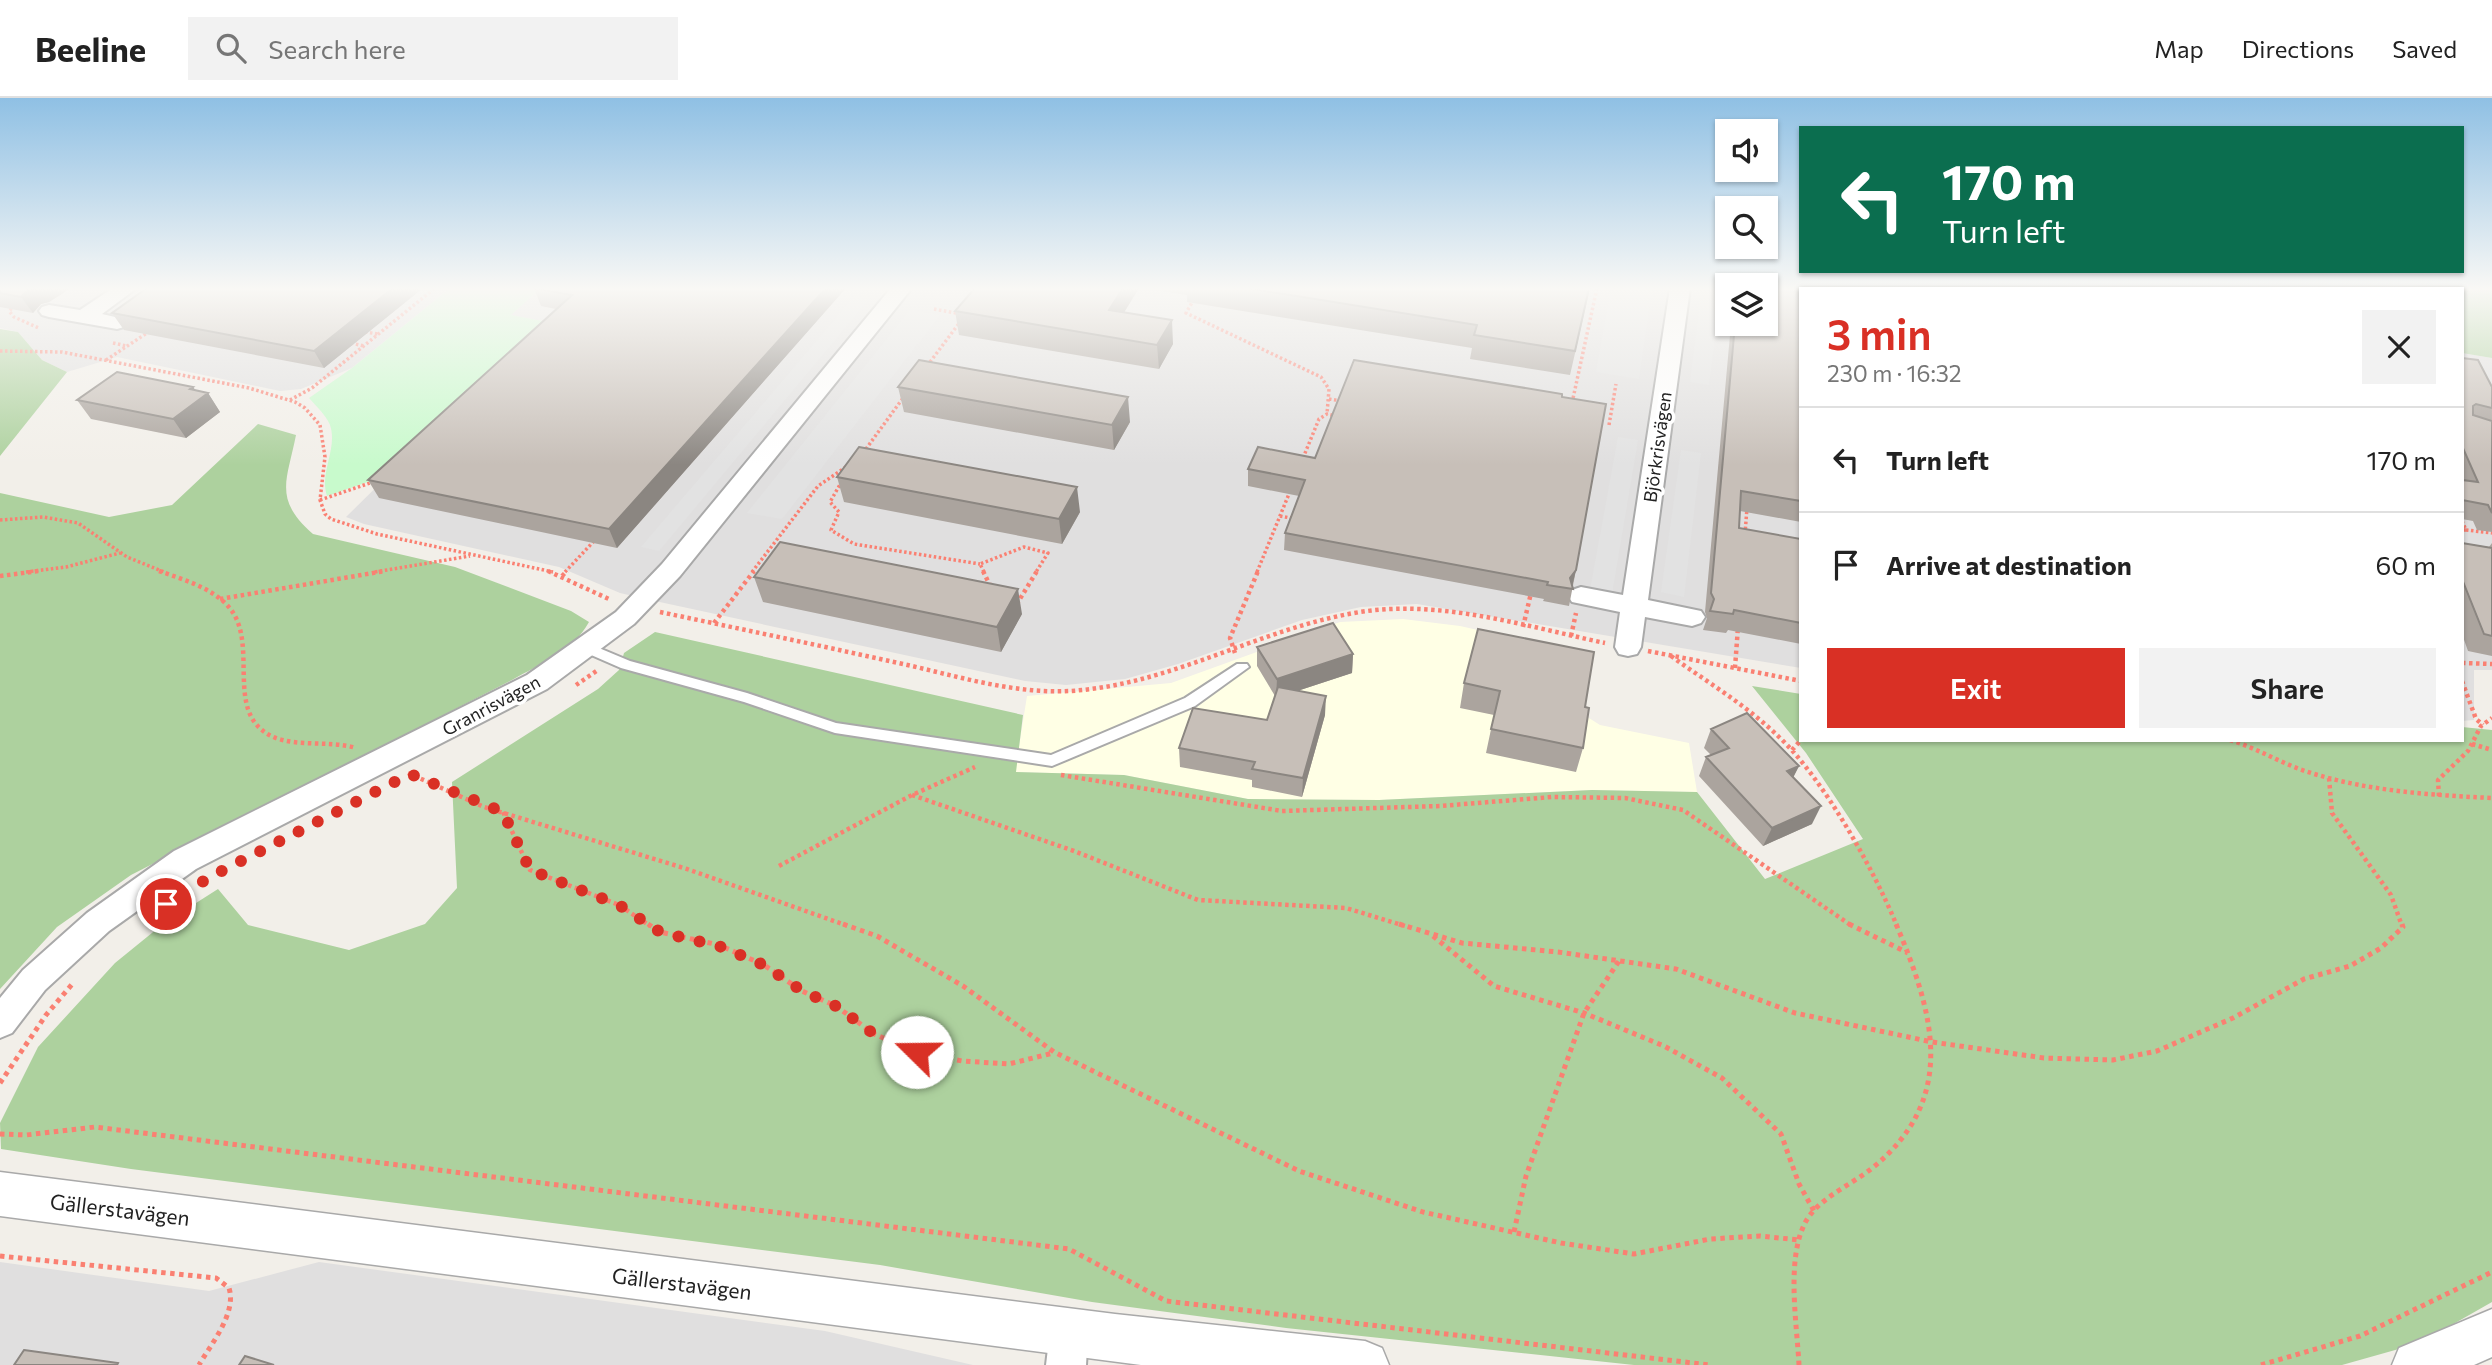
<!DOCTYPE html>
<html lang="en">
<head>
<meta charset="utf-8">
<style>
	:root { --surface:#fff; --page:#f2f2f2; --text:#222; --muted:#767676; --line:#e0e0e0; --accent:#d93025 }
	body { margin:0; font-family:Commissioner,sans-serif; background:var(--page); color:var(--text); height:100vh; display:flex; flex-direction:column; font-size:26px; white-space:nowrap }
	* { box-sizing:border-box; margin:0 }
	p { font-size:23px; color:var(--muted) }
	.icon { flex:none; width:38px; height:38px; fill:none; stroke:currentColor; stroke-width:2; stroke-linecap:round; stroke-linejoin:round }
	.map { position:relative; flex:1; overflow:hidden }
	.panel { position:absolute; left:1799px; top:189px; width:665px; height:455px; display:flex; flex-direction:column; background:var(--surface); border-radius:0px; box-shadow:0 2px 5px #0004 }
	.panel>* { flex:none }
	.guide { position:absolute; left:1799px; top:28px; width:665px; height:147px; border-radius:0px; box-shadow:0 2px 5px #0004; background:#0b6e4f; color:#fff; overflow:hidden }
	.buttons { position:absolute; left:1715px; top:21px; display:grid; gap:14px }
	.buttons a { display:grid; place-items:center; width:63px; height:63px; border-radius:0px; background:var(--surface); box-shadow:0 2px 5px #0004; font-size:35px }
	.pin { position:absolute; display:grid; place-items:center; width:60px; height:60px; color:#fff; margin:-30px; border:4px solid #fff; border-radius:50%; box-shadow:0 2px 7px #0007 }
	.me { position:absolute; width:77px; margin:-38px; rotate:292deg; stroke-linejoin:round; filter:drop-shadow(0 0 5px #0008) }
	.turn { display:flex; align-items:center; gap:24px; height:147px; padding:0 28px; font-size:32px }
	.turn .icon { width:91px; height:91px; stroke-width:2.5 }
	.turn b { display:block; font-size:49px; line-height:60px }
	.round { display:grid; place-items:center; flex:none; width:74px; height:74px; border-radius:0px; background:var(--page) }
	.headline { display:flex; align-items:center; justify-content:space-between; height:119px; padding:0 28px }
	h1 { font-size:42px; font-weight:600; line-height:52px; color:var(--accent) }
	.button { display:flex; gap:14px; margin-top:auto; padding:14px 28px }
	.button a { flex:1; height:80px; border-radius:0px; background:var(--accent); color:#fff; font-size:28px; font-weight:600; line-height:80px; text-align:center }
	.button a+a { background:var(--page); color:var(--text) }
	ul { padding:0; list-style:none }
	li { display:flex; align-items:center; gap:21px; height:105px; padding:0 28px; border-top:2px solid var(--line) }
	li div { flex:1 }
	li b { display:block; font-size:26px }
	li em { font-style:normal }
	header { display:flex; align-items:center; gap:42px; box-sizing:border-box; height:98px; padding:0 35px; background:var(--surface); border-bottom:2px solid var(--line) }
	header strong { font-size:33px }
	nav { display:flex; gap:38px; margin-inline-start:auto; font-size:24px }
	.search { width:490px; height:63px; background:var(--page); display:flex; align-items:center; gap:18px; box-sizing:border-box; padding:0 24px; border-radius:0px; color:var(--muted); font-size:26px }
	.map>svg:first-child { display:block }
	.residential { fill:#e0dfdf }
	.education { fill:#ffffe5 }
	.forest { fill:#add19e }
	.park { fill:#c8facc }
	.parking { fill:#e2e2e2 }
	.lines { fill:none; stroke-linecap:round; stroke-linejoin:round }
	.service-casing { stroke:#a9a9a9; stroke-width:4 }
	.minor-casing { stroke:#a9a9a9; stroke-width:4 }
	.tertiary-casing { stroke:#a9a9a9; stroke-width:3 }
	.path-far2 { stroke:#fa8072; stroke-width:3.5; stroke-dasharray:2.5 2.5; stroke-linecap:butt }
	.path-far1 { stroke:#fa8072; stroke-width:4.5; stroke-dasharray:3.5 3.5; stroke-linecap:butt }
	.path { stroke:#fa8072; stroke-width:5; stroke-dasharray:4.5 4.5; stroke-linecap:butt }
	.service { fill:#fff; fill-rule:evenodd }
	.minor { fill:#fff; fill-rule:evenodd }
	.tertiary { fill:#fff; fill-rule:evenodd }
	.wall { fill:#aba49e }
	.shaded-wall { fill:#8b8681 }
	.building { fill:#c7bfb8; stroke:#8b8681; stroke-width:2 }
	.route { stroke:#d93025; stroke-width:12; stroke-dasharray:0 21.6 }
	.labels { text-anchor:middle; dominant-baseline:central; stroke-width:7; stroke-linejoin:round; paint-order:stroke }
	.street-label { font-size:18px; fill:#222; stroke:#fff }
	.near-street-label { font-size:21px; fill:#222; stroke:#fff }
</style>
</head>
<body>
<header>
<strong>Beeline</strong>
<div class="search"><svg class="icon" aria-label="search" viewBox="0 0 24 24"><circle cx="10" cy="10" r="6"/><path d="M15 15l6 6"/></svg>Search here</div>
<nav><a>Map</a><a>Directions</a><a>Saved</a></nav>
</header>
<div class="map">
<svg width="2492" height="1267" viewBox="0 0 2492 1267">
	<rect width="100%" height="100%" fill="#f2efe9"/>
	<path class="residential" d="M0 190H450L352 270 301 291 280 293 117 259 67 274 42 262 18 234 0 230Z
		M541 190H1727V226H1766V190L2021 191H1801V570L1417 506 1361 509 1302 522 1178 566 1125 581 1066 587 1025 583 655 503 620 495 559 469 364 426 346 419 418 348 552 225 510 217Z
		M2462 255 2492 260V572H2474V622L2462 623Z
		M0 1164 209 1193 319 1164 825 1233 973 1267H0Z"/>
	<path class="education" d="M1403 521 1460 528 1580 555 1581 615 1600 627 1689 645 1697 694 1591 692 1379 702 1248 701 1124 677 1015 674 1027 598 1171 585 1340 524Z"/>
	<path class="forest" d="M2048 190H2492V260L2462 255V191Z
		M0 231 18 234 42 262 67 274 0 358Z
		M258 326 296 337C287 383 273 401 313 436L455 469 571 513 589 524C573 553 540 566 512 582L131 777 57 829 0 891V395L109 419 172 407Z
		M655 534 1023 617 1016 674 1124 677 1248 701 1379 702 1592 692 1697 694 1765 781 1863 741 1806 655 1752 588 1801 596V642H2462V629L2492 632V1204L2420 1245 2342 1267H1634L1286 1230 1092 1204 880 1167 131 1071 1 1051 0 1025 38 949 115 865 163 826 218 791 248 827 349 852 425 826 457 790 452 684 598 591 619 572 624 555Z"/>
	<path class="park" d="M450 190H541L511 217 553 225 382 379 327 398C319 374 338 351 330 327 326 317 316 308 309 300L352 270Z"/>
	<path class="parking" d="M1611 190H1652L1639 281 1596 274Z
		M1702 190H1721L1709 287 1690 284Z
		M854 199 869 201 659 453 641 449Z
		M910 212 940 217 782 421 747 415Z
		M1618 339 1638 342 1612 496 1590 492Z
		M1681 352 1701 355 1684 499 1661 494Z"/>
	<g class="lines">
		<g class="service-casing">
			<path id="service" d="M587 545 630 563 747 595 836 625 1051 657 1185 600 1237 566H1247L1249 569 1195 608 1052 668 835 635 744 604 621 570 582 553 580 550 582 547Z"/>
		</g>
		<g class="minor-casing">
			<path id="minor" d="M113 190H137L102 216 124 221 127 225 124 229 117 231 49 219 42 217 39 213 42 209 49 207 80 212Z
				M891 190H912L680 478 634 526 547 591 196 771 109 833 45 892 12 935 0 940V900L23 872 87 815 174 753 527 577 616 514 662 466Z
				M1670 190H1690L1648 502 1701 513 1705 519 1701 525 1692 528 1645 519 1641 549 1637 556 1628 558 1619 556 1615 549 1620 514 1572 504 1568 498 1572 492 1581 489 1623 497Z
				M1069 1215 1083 1220 1088 1234 1086 1267H1046L1050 1234 1055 1220Z"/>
		</g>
		<g class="tertiary-casing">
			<path id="tertiary" d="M0 1074 1115 1216 1365 1243 1382 1250 1389 1267H1141L0 1118Z
				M2492 1211V1259L2474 1267H2392L2399 1250Z"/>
		</g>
		<path class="path-far2" d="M1194 201 1186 215 1321 279 1329 291 1327 316
			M15 207 9 213 14 219 39 230
			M934 211 961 216
			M365 234 378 236
			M113 245 127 248
			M351 245 364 248
			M0 253 62 254 249 290 295 304 305 310 320 327 325 359 320 402 325 416 331 421 377 436 553 474
			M106 262 150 233
			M927 268 960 224
			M1329 301 1342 303
			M290 302 312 290 435 190
			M1572 305 1597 190
			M1609 327 1616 286
			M863 355 903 300
			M1303 360 1319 321 1327 316 1336 318
			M842 383 830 404 839 414 831 432 854 446 980 466
			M320 402 373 384
			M1280 418 1296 421
			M0 422 43 419 78 425 127 459 164 474
			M2462 423 2466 432H2462
			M2466 432 2492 435
			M1745 436 1747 410
			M26 474 66 469 120 455
			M375 474 470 458
			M565 474 595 442
			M752 474 818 388 846 369
			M984 474 980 466 1024 449 1048 455 1036 474
			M1257 474 1291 391"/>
		<path class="path-far1" d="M159 473C182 481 209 489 226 506 260 539 227 604 262 632 285 652 328 641 356 650
			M548 473 611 502
			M983 473 999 506 1015 509 1037 473
			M0 478 39 473
			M562 478 567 473
			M220 501 385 473
			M660 514C741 531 822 548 903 566 957 578 1013 596 1070 593 1170 587 1257 532 1354 515 1438 500 1524 528 1605 545
			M714 525 754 473
			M1523 529 1531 495
			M1571 538 1576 515
			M1648 553 1801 583
			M1235 555 1230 540 1258 473
			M1671 558C1707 584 1746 607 1778 638 1823 680 1873 770 1897 828
			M2462 565 2492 566
			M1735 570 1738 529
			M2462 583 2476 621 2483 627
			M576 587 598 572
			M2230 642C2256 650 2279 664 2305 673 2365 693 2429 697 2492 700
			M2472 646 2492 652
			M1792 652 1801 642
			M408 675 484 709 687 771 848 828
			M1061 677 1282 713 1440 708 1552 699 1625 700 1683 712 1852 828
			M2329 680 2332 715 2391 797 2402 828
			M912 697 1074 753 1198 802 1346 810 1405 828
			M2439 698 2438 682 2468 653 2481 628 2492 620
			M503 714 530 772 619 807 650 828
			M779 768 912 697 975 669"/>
		<path class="path" d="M648 826 660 834 719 847 764 867 802 893 836 908 874 936 917 954 962 963 1009 966 1053 955
			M843 826 877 838 963 888 1054 954 1299 1073 1423 1114 1561 1145 1634 1156 1710 1141 1760 1138 1799 1142
			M1399 826 1462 845 1558 854 1676 871 1795 915 1932 944 2044 960 2113 962 2157 953 2233 920 2304 881 2350 868 2381 850 2403 829 2402 826
			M1849 826 1908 855
			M1433 838 1494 888 1584 915 1664 948 1722 980 1781 1036 1799 1086 1814 1113
			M0 985 46 917 74 884
			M0 1036 26 1037 95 1029 1069 1151 1166 1203 1710 1267
			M1514 1134 1526 1078 1584 915 1619 863
			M0 1158 216 1180 229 1190C237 1215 211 1246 199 1267
			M1799 1267C1797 1226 1786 1162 1805 1125 1817 1101 1851 1087 1871 1071 1959 1001 1934 916 1896 826
			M2261 1267 2360 1238 2492 1174"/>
		<use href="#service" class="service"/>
		<use href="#minor" class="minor"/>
		<use href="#tertiary" class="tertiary"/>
	</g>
	<path class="wall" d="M0 190H71L49 204 41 206 33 215 0 209Z
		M423 190 324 270 124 232 112 215Z
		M534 190H846L617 450 379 400 368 382 556 211 541 208Z
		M975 190H1139L1124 214 1173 246 1159 271 959 237 955 213Z
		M1144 190H1590L1570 277 1470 261 1472 250 1187 204V197Z
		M1801 191V424L1740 413 1739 430 1801 441V546L1728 532 1726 535 1703 532 1707 520 1705 514 1731 226H1766Z
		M2462 260 2492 289V434L2477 432 2473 423 2462 421Z
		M193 289 196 293 208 295 220 314 186 340 91 321 77 302Z
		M898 289 1130 324 1114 352 904 314Z
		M1562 299 1576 472 1569 508 1543 503 1544 501 1284 452 1285 435 1299 398 1248 388V371L1315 360Z
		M837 379 1080 414 1062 446 844 404Z
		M2462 445 2489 449 2492 445V558L2468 553 2462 536Z
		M754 479 1022 516 1001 554 763 504Z
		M1257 549 1353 556 1352 575 1297 593 1325 617 1302 699 1252 689V682L1180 669 1179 650 1267 622 1275 598 1257 568Z
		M1464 585 1585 609 1583 650 1576 674 1486 655 1494 617 1460 610Z
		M1711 631 1799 668 1793 679 1812 726 1763 748 1699 678 1706 659 1711 657 1704 650Z"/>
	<path class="shaded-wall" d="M30 190H71L49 204 41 206 33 215 21 199Z
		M393 190H423L324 270 314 253Z
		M826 190H846L617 450 609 431Z
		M1123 190H1139L1111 236 1109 212Z
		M1172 222 1173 246 1159 271 1157 247Z
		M193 289 201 300 208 295 220 314 186 340 173 321 190 291Z
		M1128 299 1130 324 1114 352 1112 327Z
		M1077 389 1080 414 1062 446 1059 421Z
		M1576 472 1572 489 1570 480Z
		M1018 491 1022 516 1001 554 997 529Z
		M1353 556 1352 575 1276 600 1277 581Z
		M1326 598 1325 617 1302 699 1303 680Z
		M1799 668 1790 686 1787 673Z
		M1821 708 1812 726 1763 748 1772 730Z"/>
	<path class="building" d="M0 190H30L21 199 0 195Z
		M147 190H393L314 253 112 215Z
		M534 190H826L609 431 368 382 572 197Z
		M975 190H1123L1109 212 1172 222 1157 247 955 213Z
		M1246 190H1589L1575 253 1474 237 1477 227Z
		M1766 190 1986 191H1801V403L1741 393 1739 430 1801 441V525L1734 512 1733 516 1710 513 1714 501 1711 495 1735 226H1766Z
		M2462 260 2478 262 2492 289V310L2476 306 2473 308V317L2492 323V415L2488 407 2462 402V382L2478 384 2462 348Z
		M919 262 1128 299 1112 327 898 289Z
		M1354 262 1562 296V299L1606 306 1576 472 1570 480 1573 491 1547 487 1548 484 1285 435 1305 382 1248 371 1258 349 1315 360Z
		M117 274 193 289 190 291 208 295 173 321 77 302Z
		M859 349 1077 389 1059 421 837 379Z
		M780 444 1018 491 997 529 754 479Z
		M2462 445 2492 450V538L2484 536 2462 481Z
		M1333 525 1353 556 1277 581 1257 549Z
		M1478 531 1594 554 1585 609 1589 610 1583 650 1491 631 1500 593 1464 585Z
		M1278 589 1326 598 1303 680 1252 671 1255 664 1179 650 1193 610 1267 622Z
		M1747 615 1799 668 1787 673 1821 708 1772 730 1706 659 1729 650 1711 631Z
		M24 1252 118 1265 117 1267H14Z
		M245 1258 274 1267H239Z"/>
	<linearGradient id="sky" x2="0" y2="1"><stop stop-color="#8fc0e4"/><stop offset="0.52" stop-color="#f9f8f5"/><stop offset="1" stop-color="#f9f8f5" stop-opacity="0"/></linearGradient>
	<rect width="2492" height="367" fill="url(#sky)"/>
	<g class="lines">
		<path class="route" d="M166 806 212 778 410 676 503 714 530 772 619 807 660 834 719 848 764 867 802 893 836 908 874 936 917 954"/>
	</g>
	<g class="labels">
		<g class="street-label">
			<text transform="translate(1657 349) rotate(-82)">Björkrisvägen</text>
			<text transform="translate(491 607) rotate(-28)">Granrisvägen</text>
		</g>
		<g class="near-street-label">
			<text transform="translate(120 1111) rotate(7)">Gällerstavägen</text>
			<text transform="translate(682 1185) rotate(7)">Gällerstavägen</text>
		</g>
	</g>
</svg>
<div class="buttons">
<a><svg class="icon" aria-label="sound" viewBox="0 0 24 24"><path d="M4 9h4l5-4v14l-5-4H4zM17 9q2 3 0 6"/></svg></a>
<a><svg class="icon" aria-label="search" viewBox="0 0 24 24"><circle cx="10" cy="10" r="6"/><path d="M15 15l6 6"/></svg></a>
<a><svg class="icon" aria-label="layers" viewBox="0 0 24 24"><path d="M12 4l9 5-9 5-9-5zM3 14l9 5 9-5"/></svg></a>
</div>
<div class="pin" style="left:166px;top:806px;background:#d93025"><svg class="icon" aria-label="arrive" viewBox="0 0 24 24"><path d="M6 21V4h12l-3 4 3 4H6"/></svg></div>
<svg class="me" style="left:917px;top:954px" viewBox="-20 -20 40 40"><circle r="19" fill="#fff"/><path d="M0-13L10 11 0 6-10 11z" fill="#d93025"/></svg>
<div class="guide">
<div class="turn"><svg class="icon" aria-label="left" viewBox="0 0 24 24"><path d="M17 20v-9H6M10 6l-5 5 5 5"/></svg><div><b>170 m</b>Turn left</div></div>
</div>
<section class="panel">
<div class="headline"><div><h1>3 min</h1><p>230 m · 16:32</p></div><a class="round"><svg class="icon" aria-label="close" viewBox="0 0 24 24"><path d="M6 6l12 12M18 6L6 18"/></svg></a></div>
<ul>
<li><svg class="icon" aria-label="left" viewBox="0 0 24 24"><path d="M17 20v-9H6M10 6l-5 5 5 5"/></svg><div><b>Turn left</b></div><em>170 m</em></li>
<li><svg class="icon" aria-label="arrive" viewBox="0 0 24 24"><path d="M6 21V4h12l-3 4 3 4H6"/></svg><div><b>Arrive at destination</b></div><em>60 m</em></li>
</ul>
<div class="button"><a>Exit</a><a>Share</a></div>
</section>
</div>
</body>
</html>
